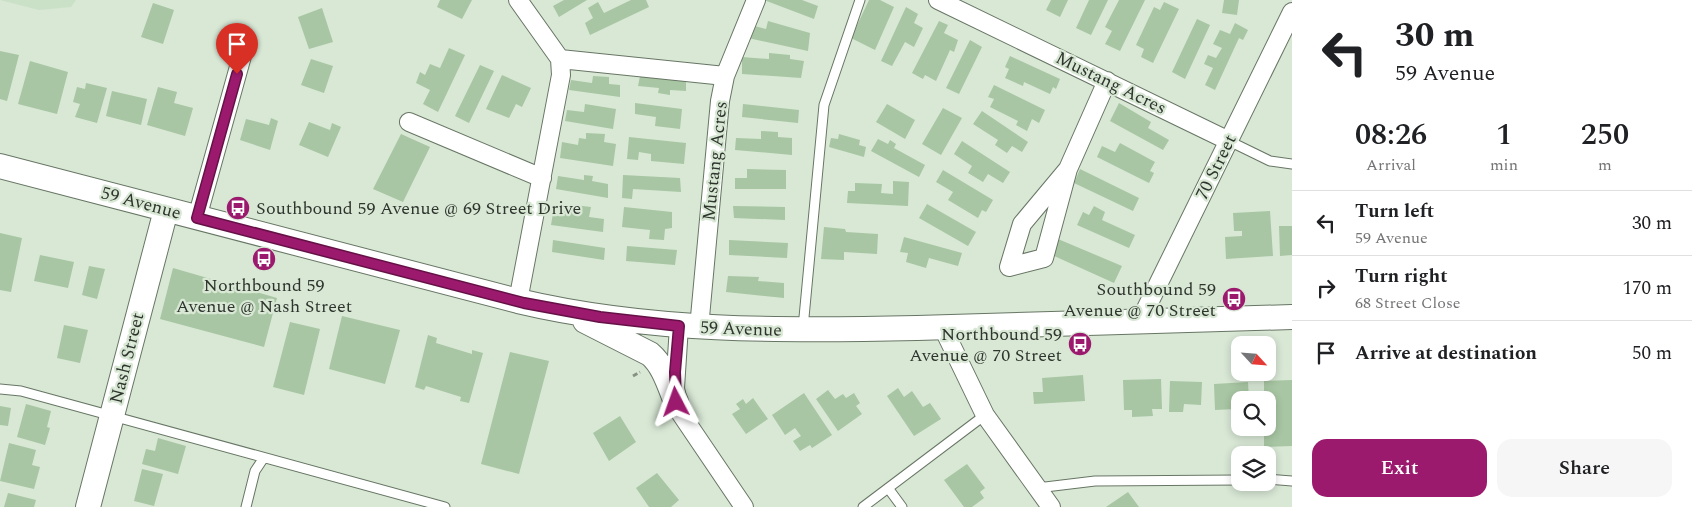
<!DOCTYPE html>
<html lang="en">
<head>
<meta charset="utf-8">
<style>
	:root { --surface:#fff; --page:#f6f6f6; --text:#202124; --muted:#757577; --line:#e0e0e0; --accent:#9c1a6d }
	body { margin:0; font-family:Spectral,serif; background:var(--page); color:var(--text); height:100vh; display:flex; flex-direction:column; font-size:19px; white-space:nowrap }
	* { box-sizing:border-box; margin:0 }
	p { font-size:16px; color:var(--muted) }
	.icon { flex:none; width:28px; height:28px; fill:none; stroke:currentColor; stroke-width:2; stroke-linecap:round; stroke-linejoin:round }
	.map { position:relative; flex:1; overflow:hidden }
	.side { display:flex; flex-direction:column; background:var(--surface); width:400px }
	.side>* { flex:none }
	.guide { background:#fff; color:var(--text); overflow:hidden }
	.needle { width:32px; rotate:116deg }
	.buttons { position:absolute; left:1231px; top:336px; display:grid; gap:10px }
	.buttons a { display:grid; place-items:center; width:45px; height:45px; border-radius:10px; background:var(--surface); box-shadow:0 2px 8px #0003; font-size:25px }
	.pin { position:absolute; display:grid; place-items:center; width:42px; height:42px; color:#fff; margin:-51px -21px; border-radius:50% 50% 50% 0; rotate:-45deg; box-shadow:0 0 5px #0007 }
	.pin .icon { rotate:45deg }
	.me { position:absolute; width:55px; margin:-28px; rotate:356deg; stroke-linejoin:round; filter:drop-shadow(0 0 4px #0008) }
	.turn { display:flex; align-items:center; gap:18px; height:105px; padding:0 20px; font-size:22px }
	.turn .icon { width:65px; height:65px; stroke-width:2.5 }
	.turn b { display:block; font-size:35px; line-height:42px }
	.eta { display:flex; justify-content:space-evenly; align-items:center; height:85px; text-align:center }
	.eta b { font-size:30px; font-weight:600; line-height:35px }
	.button { display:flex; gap:10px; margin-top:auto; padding:10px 20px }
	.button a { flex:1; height:58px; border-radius:15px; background:var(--accent); color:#fff; font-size:20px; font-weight:600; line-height:58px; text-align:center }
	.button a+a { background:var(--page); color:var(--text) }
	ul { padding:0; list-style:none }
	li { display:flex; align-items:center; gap:15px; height:65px; padding:0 20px; border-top:1px solid var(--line) }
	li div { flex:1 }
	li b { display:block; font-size:19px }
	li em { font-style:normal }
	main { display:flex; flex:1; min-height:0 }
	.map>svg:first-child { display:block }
	.built { fill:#cbe1c7 }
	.building { fill:#a8c6a3 }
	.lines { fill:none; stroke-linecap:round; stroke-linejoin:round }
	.lane-casing { stroke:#677664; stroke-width:11 }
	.street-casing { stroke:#677664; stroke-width:20 }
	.secondary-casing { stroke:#677664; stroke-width:26 }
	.path { stroke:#869184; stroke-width:3; stroke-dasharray:5 2.5; stroke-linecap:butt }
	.lane { stroke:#fff; stroke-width:9 }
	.street { stroke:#fff; stroke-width:18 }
	.secondary { stroke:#fff; stroke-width:24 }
	.route-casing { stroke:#651147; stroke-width:12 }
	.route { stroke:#9c1a6d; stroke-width:9 }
	.labels { text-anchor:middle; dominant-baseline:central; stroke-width:4.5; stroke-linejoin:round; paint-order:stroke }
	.street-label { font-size:18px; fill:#2f352e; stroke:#d8e8d5 }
	.poi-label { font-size:18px; fill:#2f352e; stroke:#d8e8d5; text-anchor:end }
</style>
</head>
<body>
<main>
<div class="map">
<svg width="1292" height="507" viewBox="0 0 1292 507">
	<rect width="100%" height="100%" fill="#d8e8d5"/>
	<path class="built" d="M0 0H76L71 7 39 10Z"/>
	<path class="building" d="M440 0H472L462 19 437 7Z
		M564 0H587L559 17 553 6Z
		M631 0H646L649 7 590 35 585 23 593 18 588 8 598 2 604 13Z
		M764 0H802L818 6 814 19Z
		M869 0H880L894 7 875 50 851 38Z
		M1051 0H1068L1060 17 1046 10Z
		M1089 0H1108L1091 35 1076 28Z
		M1119 0H1145L1120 51 1105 44 1112 31 1105 27Z
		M1224 0H1239L1237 15 1222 13Z
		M1164 2 1179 9 1153 63 1141 57 1144 49 1136 45 1154 7 1160 10Z
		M153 3 174 10 163 44 141 37Z
		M906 7 918 14 914 23 923 28 914 47 905 42 892 66 881 61Z
		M322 8 333 42 309 49 298 17Z
		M1197 19 1210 25 1185 79 1172 72Z
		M768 21 810 33 808 51 748 38 751 25 766 29Z
		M939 21 948 25 944 33 958 40 954 52 950 50 936 81 925 75 923 79 912 73Z
		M1235 23 1248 30 1243 40 1239 38 1215 90 1205 85 1213 68 1204 64 1208 55 1216 58 1222 48 1213 44 1220 30 1230 34Z
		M970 40 982 47 959 94 946 88Z
		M449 48 465 55 438 112 423 104 430 90 416 83 420 72 425 75 430 64 440 68Z
		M0 51 19 55 7 101 0 99Z
		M769 53 790 55V59L804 61 801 78 742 74V57L769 59Z
		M1010 56 1060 79 1056 89 1053 87 1050 94 1024 82 1023 86 1005 78 1009 69 1005 67Z
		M311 59 333 66 324 93 301 85Z
		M30 61 68 72 57 114 18 104Z
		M480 65 494 71 469 123 455 116Z
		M502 75 531 88 522 107 516 104 509 118 486 109Z
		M593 76 609 77V84L620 85V97L569 90 571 80 592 83Z
		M640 76 686 79V91L670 90V95L658 93 659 88 638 86Z
		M86 83 107 88 97 123 75 117 80 104 73 102 77 87 85 89Z
		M994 85 1045 110 1039 123 1032 119 1027 131 1016 125 1018 121 990 107 994 99 988 97Z
		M158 87 177 92 174 103 193 108 185 136 147 125Z
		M112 91 147 99 141 125 106 116Z
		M635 103 682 109 680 129 655 126 656 117 635 114Z
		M1119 103 1151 122 1148 128 1169 140 1163 150 1110 121Z
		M585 104 616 109 613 129 565 121 567 110 584 112Z
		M743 104 799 110 798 123 742 117Z
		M887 104 915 120 905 139 876 122Z
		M943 108 962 118 941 155 922 144Z
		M982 111 1028 142 1022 152 1012 146 1007 153 995 145 998 140 973 124Z
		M271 118 278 121 270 150 240 140 246 119 269 125Z
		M309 122 330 130 332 123 341 127 328 157 299 145Z
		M761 131 778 132V137L792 138V155L735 150 736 138 761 139Z
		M586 133 605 134 604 142 616 144 613 166 560 158 562 142 578 145 579 138 586 139Z
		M401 134 430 147 403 202 373 189Z
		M839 134 860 140 859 145 866 147 864 157 829 147 831 138 838 139Z
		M629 137 686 143 684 164 651 161V154L639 152 638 160 627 159Z
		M878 139 888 144 890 140 896 144 894 148 925 165 919 177 871 151Z
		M962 141 1010 172 1003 183 988 174 983 182 968 173 972 166 954 154Z
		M1120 143 1155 162 1150 171 1154 173 1149 183 1097 157 1102 146 1115 152Z
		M747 169 786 170V189H735V178H747Z
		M1080 169 1139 198 1133 211 1074 183Z
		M943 170 993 200 986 212 982 210 978 218 948 200 953 192 936 182Z
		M584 175 593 176 592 181 608 184V198L556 189 558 176 584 180Z
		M623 175 680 178 681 192 633 189 632 199 622 198Z
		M893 181 909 182 908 206 847 203 848 191H855V183L882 184 881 193 893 194Z
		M565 204 591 207 589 217 604 219 603 232 551 225 553 213 563 214Z
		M927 204 976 232 968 246 919 218Z
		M733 206 785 207V220L734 218Z
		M1094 206 1105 212 1102 220 1135 235 1129 248 1077 225 1083 212 1089 215Z
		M624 207 672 212V228L665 229 664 240 649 239 650 230 622 227Z
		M1270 211 1273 256 1226 259 1225 237 1242 236V231H1234L1233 213Z
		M1279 226H1292V255L1280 256Z
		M824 227 845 229 846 232 878 234 877 254 844 252V260L821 259Z
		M0 233 22 238 11 292 0 290Z
		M904 237 962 253 958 266 929 258 926 268 906 262 908 253 900 252Z
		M1058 239 1122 266 1114 283 1052 255Z
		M553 240 605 248 604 260 552 252Z
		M729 240 788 243 787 258 729 255Z
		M627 246 677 250 675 265 626 261Z
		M40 255 74 262 68 288 34 281Z
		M89 266 105 269 97 299 82 295Z
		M173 268 277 298 264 347 160 319Z
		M728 276 759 277 758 281 784 283V298L726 292Z
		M342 316 400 330 385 384 329 369Z
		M290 322 320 329 304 395 273 387Z
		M64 325 88 330 80 363 57 358Z
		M428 335 437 338 436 343 472 354V350L483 353 469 403 460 401 461 397 426 386 424 390 415 387Z
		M510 352 549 361 519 474 481 464Z
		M1083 375 1085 401 1034 404 1033 392H1043L1042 378Z
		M1161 379 1162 409H1152L1153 416 1132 417V410H1124L1123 380Z
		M1292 380V446L1264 447V428H1268V400H1264V381Z
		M1170 381 1202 382 1201 405 1184 404 1183 412H1169Z
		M1248 382 1249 400H1240V417H1237L1236 409 1215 410 1214 384Z
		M898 388 904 397 912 391 923 407 930 403 941 419 914 436 887 396Z
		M828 390 835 399 843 394 846 398 854 393 860 403 856 406 862 414 838 431 816 399Z
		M804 393 832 435 812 448 810 445 800 451 793 441 801 436 795 428 785 435 772 415Z
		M753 398 768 419 746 434 732 414 740 409 736 404 743 399 746 404Z
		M26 404 51 411 47 427 50 428 45 445 17 437Z
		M0 406 11 408 8 426 0 425Z
		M620 416 636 442 609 461 593 433Z
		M158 438 186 446 178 474 142 464 146 449 155 451Z
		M9 443 36 450 32 465 40 467 34 489 0 481Z
		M967 464 985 488 980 492 984 498 972 507H964L944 480Z
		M142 469 163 474 154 506 134 501Z
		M657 473 679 500 671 507H649L636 488Z
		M1128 492 1139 507H1106Z
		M8 493 36 500 34 507H4Z"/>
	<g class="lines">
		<g class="lane-casing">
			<path id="lane" d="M1229 141 1270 161 1292 164
				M803 328 824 105 860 0
				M0 389 21 391 445 507
				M1268 479 1292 481
				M888 488 902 507
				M1037 488 1095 481 1240 480
				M246 507 255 471 263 459
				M863 507 985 415"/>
		</g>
		<g class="street-casing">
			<path id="street" d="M938 0 1229 141
				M560 59 725 76
				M409 122 542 178
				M1068 169 1022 224 1009 267 1044 258 1068 169 1107 81
				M197 218 242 56
				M518 301 561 75 560 59 518 0
				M1140 321 1292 12
				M679 326 675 388 679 411 744 507
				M699 328 720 101 725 76 756 0
				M943 328 985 415 1051 507"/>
		</g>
		<g class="secondary-casing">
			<path id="secondary" d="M0 166 518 301C649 332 783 331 917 328 1042 325 1167 320 1292 317
				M585 321 650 354C664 366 669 385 676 402
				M88 507 166 210"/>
		</g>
		<path class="path" d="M633 376 640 372"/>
		<use href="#lane" class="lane"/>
		<use href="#street" class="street"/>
		<use href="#secondary" class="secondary"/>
	</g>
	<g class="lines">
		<g class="route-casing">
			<path id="route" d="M237 74 197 218 524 303 600 317 679 326 675 372 676 402"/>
		</g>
		<use href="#route" class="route"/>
	</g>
	<defs>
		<g id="bus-disc" transform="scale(1.25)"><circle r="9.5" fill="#9c1a6d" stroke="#d8e8d5"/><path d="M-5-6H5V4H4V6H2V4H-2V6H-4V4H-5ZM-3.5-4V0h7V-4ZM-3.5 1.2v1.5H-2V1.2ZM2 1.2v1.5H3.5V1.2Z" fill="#fff"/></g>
	</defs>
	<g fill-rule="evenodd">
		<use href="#bus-disc" x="238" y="208"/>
		<use href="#bus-disc" x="264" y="259"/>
		<use href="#bus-disc" x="1234" y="299"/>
		<use href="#bus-disc" x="1080" y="344"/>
	</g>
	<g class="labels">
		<g class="street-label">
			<text transform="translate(1111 83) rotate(26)">Mustang Acres</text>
			<text transform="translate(715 161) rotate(-84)">Mustang Acres</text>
			<text transform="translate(1216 167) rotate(-64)">70 Street</text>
			<text transform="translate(141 203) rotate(15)">59 Avenue</text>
			<text transform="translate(741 329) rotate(2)">59 Avenue</text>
			<text transform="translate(127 358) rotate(-76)">Nash Street</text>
		</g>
		<g class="poi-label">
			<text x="256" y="208" text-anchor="start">Southbound 59 Avenue @ 69 Street Drive</text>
			<text x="264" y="285" text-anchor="middle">Northbound 59<tspan x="264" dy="21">Avenue @ Nash Street</tspan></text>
			<text x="1216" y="289">Southbound 59<tspan x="1216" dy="21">Avenue @ 70 Street</tspan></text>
			<text x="1062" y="334">Northbound 59<tspan x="1062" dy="21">Avenue @ 70 Street</tspan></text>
		</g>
	</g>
</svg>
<div class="buttons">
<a><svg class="needle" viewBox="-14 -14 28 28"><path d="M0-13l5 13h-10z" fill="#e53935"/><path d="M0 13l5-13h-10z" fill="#757577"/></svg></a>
<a><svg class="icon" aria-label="search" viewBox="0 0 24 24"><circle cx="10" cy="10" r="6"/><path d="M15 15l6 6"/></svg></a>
<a><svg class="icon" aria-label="layers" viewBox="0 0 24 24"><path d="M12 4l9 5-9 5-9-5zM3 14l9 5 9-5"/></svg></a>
</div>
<div class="pin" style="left:237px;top:74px;background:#d93025"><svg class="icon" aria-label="arrive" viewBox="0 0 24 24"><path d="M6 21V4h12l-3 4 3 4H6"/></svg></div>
<svg class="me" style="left:676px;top:402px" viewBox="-20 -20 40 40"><path d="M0-17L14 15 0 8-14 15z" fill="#9c1a6d" stroke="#fff" stroke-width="4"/></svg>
</div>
<section class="side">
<div class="guide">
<div class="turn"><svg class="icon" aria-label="left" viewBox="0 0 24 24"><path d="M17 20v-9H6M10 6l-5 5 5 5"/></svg><div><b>30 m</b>59 Avenue</div></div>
</div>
<div class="eta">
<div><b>08:26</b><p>Arrival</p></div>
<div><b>1</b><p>min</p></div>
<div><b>250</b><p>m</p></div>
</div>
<ul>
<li><svg class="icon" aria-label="left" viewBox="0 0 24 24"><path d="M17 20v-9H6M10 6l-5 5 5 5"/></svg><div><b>Turn left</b><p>59 Avenue</p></div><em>30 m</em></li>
<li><svg class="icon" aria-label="right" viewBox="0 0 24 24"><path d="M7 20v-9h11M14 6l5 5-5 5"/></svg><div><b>Turn right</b><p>68 Street Close</p></div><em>170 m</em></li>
<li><svg class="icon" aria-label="arrive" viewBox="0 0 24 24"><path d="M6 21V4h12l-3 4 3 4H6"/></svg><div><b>Arrive at destination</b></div><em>50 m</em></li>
</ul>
<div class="button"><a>Exit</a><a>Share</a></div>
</section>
</main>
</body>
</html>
